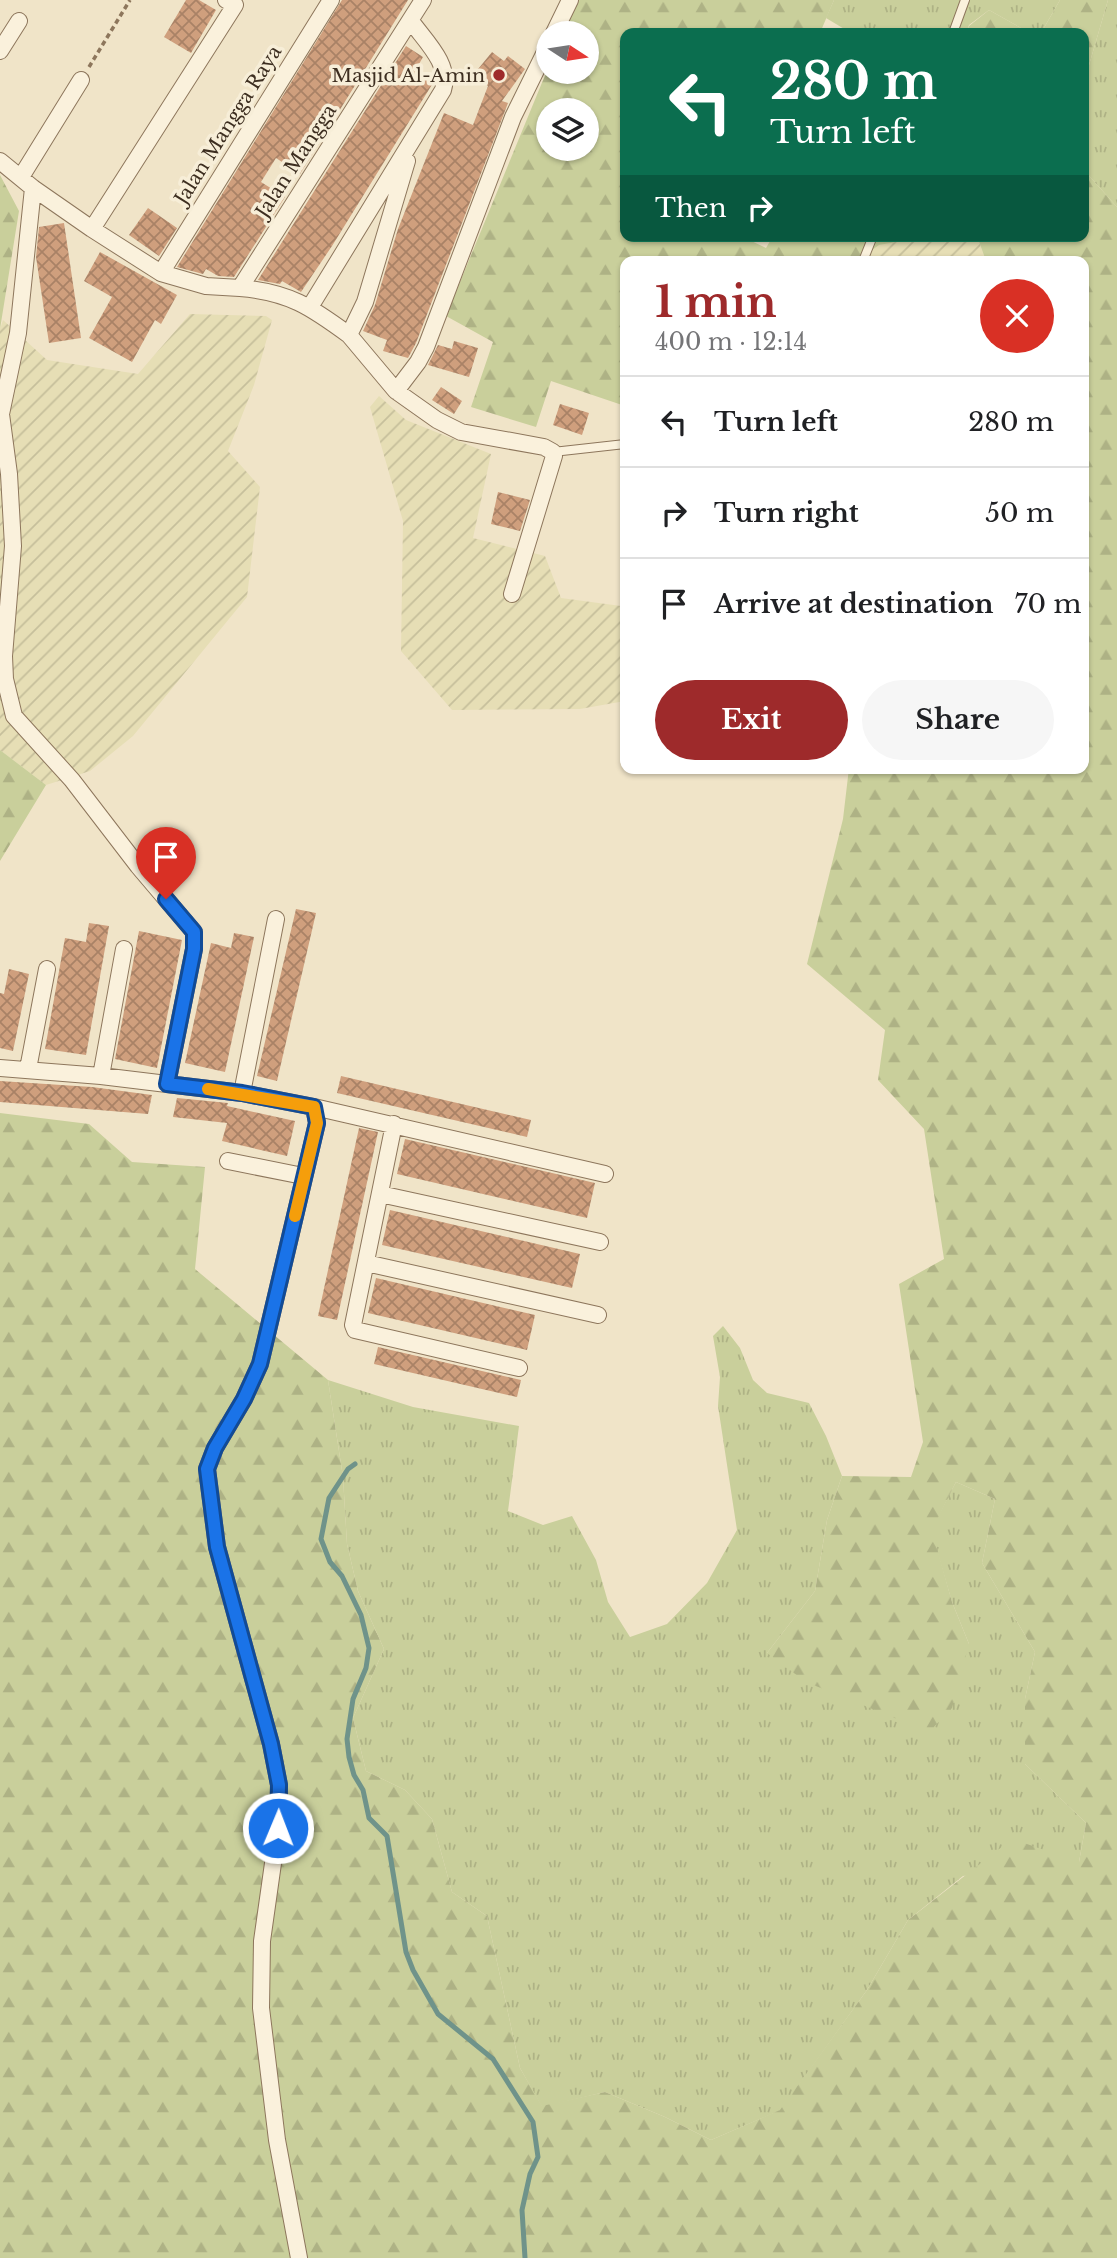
<!DOCTYPE html>
<html lang="en">
<head>
<meta charset="utf-8">
<style>
	:root { --surface:#fff; --page:#f6f6f6; --text:#202124; --muted:#757577; --line:#e0e0e0; --accent:#9e2a2b }
	body { margin:0; font-family:"Libre Baskerville",serif; background:var(--page); color:var(--text); height:100vh; display:flex; flex-direction:column; font-size:26px; white-space:nowrap }
	* { box-sizing:border-box; margin:0 }
	p { font-size:23px; color:var(--muted) }
	.icon { flex:none; width:38px; height:38px; fill:none; stroke:currentColor; stroke-width:2; stroke-linecap:round; stroke-linejoin:round }
	.map { position:relative; flex:1; overflow:hidden }
	.side { position:absolute; left:620px; top:256px; width:469px; height:518px; display:flex; flex-direction:column; background:var(--surface); border-radius:14px; box-shadow:0 2px 5px #0004 }
	.side>* { flex:none }
	.top-card { position:absolute; left:620px; top:28px; width:469px; height:214px; border-radius:14px; box-shadow:0 2px 5px #0004; background:#0b6e4f; color:#fff; overflow:hidden }
	.needle { width:46px; rotate:102deg }
	.controls { position:absolute; left:536px; top:21px; display:grid; gap:14px }
	.controls a { display:grid; place-items:center; width:63px; height:63px; border-radius:50%; background:var(--surface); box-shadow:0 2px 5px #0004; font-size:35px }
	.pin { position:absolute; display:grid; place-items:center; width:60px; height:60px; color:#fff; margin:-72px -30px; border-radius:50% 50% 50% 0; rotate:-45deg; box-shadow:0 0 7px #0007 }
	.pin .icon { rotate:45deg }
	.me { position:absolute; width:77px; margin:-38px; rotate:1deg; stroke-linejoin:round; filter:drop-shadow(0 0 5px #0008) }
	.turn { display:flex; align-items:center; gap:24px; height:147px; padding:0 35px; font-size:32px }
	.turn .icon { width:91px; height:91px; stroke-width:2.5 }
	.turn b { display:block; font-size:49px; line-height:60px }
	.then { display:flex; align-items:center; height:66px; padding:0 35px; background:#0003; gap:14px; font-size:26px }
	.round { display:grid; place-items:center; flex:none; width:74px; height:74px; border-radius:37px; background:var(--page) }
	.summary { display:flex; align-items:center; justify-content:space-between; height:119px; padding:0 35px }
	h1 { font-size:42px; font-weight:800; line-height:52px; color:var(--accent) }
	.cta { display:flex; gap:14px; margin-top:auto; padding:14px 35px }
	.cta a { flex:1; height:80px; border-radius:42px; background:var(--accent); color:#fff; font-size:28px; font-weight:800; line-height:80px; text-align:center }
	.cta a+a { background:var(--page); color:var(--text) }
	ul { padding:0; list-style:none }
	li { display:flex; align-items:center; gap:21px; height:91px; padding:0 35px; border-top:2px solid var(--line) }
	li div { flex:1 }
	li b { display:block; font-size:26px }
	li em { font-style:normal }
	.map>svg:first-child { display:block }
	.farmland { fill:url(#farmland-furrows) }
	.grass { fill:url(#grass-tufts) }
	.forest { fill:url(#forest-firs); fill-rule:evenodd }
	.lines { fill:none; stroke-linecap:round; stroke-linejoin:round }
	.stream { stroke:#6f938a; stroke-width:5 }
	.building { fill:url(#building-cross-hatch) }
	.lane-casing { stroke:#8d765c; stroke-width:10 }
	.street-casing { stroke:#8d765c; stroke-width:18 }
	.path { stroke:#8d765c; stroke-width:3.5; stroke-dasharray:5 3.5; stroke-linecap:butt }
	.lane { stroke:#faf1dc; stroke-width:8 }
	.street { stroke:#faf1dc; stroke-width:16 }
	.route-casing { stroke:#114b97; stroke-width:18 }
	.route { stroke:#1a73e8; stroke-width:12 }
	.slow { stroke:#f59e0b; stroke-width:12 }
	.poi-dot { fill:#9e2a2b; stroke:#f7eed8; stroke-width:2.5 }
	.labels { text-anchor:middle; dominant-baseline:central; stroke-width:7; stroke-linejoin:round; paint-order:stroke }
	.poi-label { font-size:19px; fill:#3d2e20; stroke:#f7eed8; text-anchor:end }
	.street-label { font-size:19px; fill:#3d2e20; stroke:#f7eed8 }
</style>
</head>
<body>
<div class="map">
<svg width="1117" height="2258" viewBox="0 0 1117 2258">
	<defs>
		<pattern id="farmland-furrows" width="10" height="10" patternUnits="userSpaceOnUse" patternTransform="scale(1.75)"><rect width="10" height="10" fill="#e6deb5"/><path d="M-1 1l2-2M0 10L10 0M9 11l2-2" fill="none" stroke="#c6bf9b"/></pattern>
		<pattern id="grass-tufts" width="24" height="20" patternUnits="userSpaceOnUse" patternTransform="scale(1.75)"><rect width="24" height="20" fill="#c9cf9b"/><path d="M3 7l-1-3M5 7V3M7 7l1-3M15 17l-1-3M17 17v-4M19 17l1-3" fill="none" stroke="#aeb285"/></pattern>
		<pattern id="forest-firs" width="22" height="20" patternUnits="userSpaceOnUse" patternTransform="scale(1.75)"><rect width="22" height="20" fill="#c9cf9b"/><path d="M5 1l3.5 6h-7zM16 11l3.5 6h-7z" fill="#aeb285"/></pattern>
		<pattern id="building-cross-hatch" width="8" height="8" patternUnits="userSpaceOnUse" patternTransform="scale(1.75)"><rect width="8" height="8" fill="#cf9f7d"/><path d="M0 0l8 8M0 8l8-8" fill="none" stroke="#a98266"/></pattern>
	</defs>
	<rect width="100%" height="100%" fill="#f0e4c8"/>
	<path class="farmland" d="M930 236H977L986 261H856L878 245Z
		M190 314 266 316 272 320 254 385 228 451 260 487 247 597 133 736 90 771 46 785 0 750V329L3 320 47 360 138 374Z
		M379 396 406 420 491 454 473 538 545 556 561 598 621 606 625 603V701L580 709 452 710 401 651 403 521 370 407Z"/>
	<path class="grass" d="M834 0H1060L1041 33H1030L989 10 969 25 966 33H851L826 18Z
		M1108 0H1117V207L1083 169V95L1087 72Z
		M723 1326 740 1348 753 1380 767 1393 809 1403 826 1436 842 1476 827 1520 815 1591 767 1653 969 1644 952 1602 931 1530 956 1482 995 1499 982 1563 1035 1652 1025 1699V1764L1086 1823 1079 1862 963 1876 908 1920 867 1990 781 2110 711 2140 665 2117 605 2092 542 2107 520 2068 487 1916 452 1892 432 1819 405 1790 366 1771 353 1718 384 1649 358 1591 347 1544 343 1477 328 1380 413 1407 519 1426 508 1511 543 1525 572 1516 596 1560 608 1602 630 1637 667 1624 707 1583 737 1530 718 1406 720 1377 713 1336Z"/>
	<path class="forest" d="M579 0H834L820 33H625V236H741L766 248 773 236H930L879 245 856 261H625V406L551 381 536 427 471 407 493 342 446 316 548 68V72H586V33H564ZM548 110H586V149H548Z
		M1060 0H1108L1087 72 1083 95V33H1041Z
		M989 10 1030 33H966L969 26Z
		M1083 169 1117 207V2258H0V1113L89 1124 132 1162 205 1167 195 1269 328 1380 343 1477 347 1544 358 1591 384 1649 353 1718 366 1771 405 1790 432 1819 452 1892 487 1916 520 2068 542 2106 605 2092 665 2117 711 2140 780 2110 867 1990 908 1920 1012 1839 1079 1862 1086 1823 1025 1764V1699L1035 1652 982 1563 995 1499 956 1482 932 1530 952 1602 969 1644 952 1708 929 1732 806 1682 767 1653 815 1591 827 1520 842 1476 911 1477 923 1442 899 1284 944 1259 924 1129 878 1080 885 1030 807 964 843 819 849 768H1083V261H986L977 236H1083Z
		M0 175 19 211 0 329Z
		M0 750 46 785 0 861Z"/>
	<g class="lines">
		<path class="stream" d="M355 1464 348 1469 329 1498 321 1539 330 1562 342 1576 361 1615 369 1648 366 1668 353 1699 347 1739 349 1757 354 1775 363 1790 369 1818 387 1836 406 1952 413 1970 438 2014 493 2059 533 2122 538 2157 530 2174 522 2210 525 2258"/>
	</g>
	<path class="building" d="M186 0H199L216 10 191 53 164 37Z
		M342 0H408L300 174 276 158 261 182 285 197 234 277 218 276 206 269 203 274 177 267Z
		M406 46 423 57 415 71 433 83 332 246 301 292 282 281 280 284 258 280Z
		M492 52 504 61 508 56 525 69 502 101 508 103 416 343 408 358 383 351 387 340 363 331 375 305 398 229 444 113 473 125 488 86 474 74Z
		M148 208 177 228 159 256 129 235Z
		M64 223 81 338 49 343 36 257 39 227Z
		M100 252 177 295 161 324 155 320 132 362 89 338 112 297 84 281Z
		M454 341 478 348 469 377 428 365 438 345 452 349Z
		M441 387 462 401 454 414 432 400Z
		M560 404 589 413 582 435 553 425Z
		M498 492 530 500 520 531 491 524Z
		M296 909 316 913 277 1081 257 1076Z
		M89 923 109 926 86 1055 45 1049 65 938 86 942Z
		M139 931 182 940 157 1068 115 1059Z
		M234 933 254 937 225 1072 185 1063 211 943 231 948Z
		M9 969 29 974 13 1051 0 1048V993L4 994Z
		M341 1076 531 1120 527 1137 337 1093Z
		M0 1081 92 1087 152 1095 148 1114 0 1102Z
		M177 1098 228 1103 227 1106 295 1121 287 1156 222 1141 227 1123 173 1117Z
		M359 1128 378 1132 337 1320 318 1316Z
		M405 1139 595 1183 587 1218 397 1174Z
		M390 1210 580 1254 572 1288 382 1245Z
		M376 1278 535 1315 527 1350 368 1313Z
		M378 1347 521 1380 517 1397 374 1364Z"/>
	<g class="lines">
		<g class="lane-casing">
			<path id="lane" d="M953 33 965 0
				M863 261 873 236
				M553 452 625 444"/>
		</g>
		<g class="street-casing">
			<path id="street" d="M554 33 570 0
				M0 51 19 21
				M0 161 33 188 92 229 161 273 206 286 240 288 423 0
				M21 177 81 80
				M33 188 18 333 1 414 9 474 13 546 4 656 5 679 14 716 72 780 138 866 194 932V949L167 1084 242 1093 314 1107 317 1123 260 1364 244 1399 215 1448 207 1469 217 1547 271 1744 279 1785 278 1828 262 1941 261 2008 277 2140 299 2258
				M92 229 235 5 226 0
				M161 273 331 0
				M240 288C289 292 311 307 349 335L365 302 407 161
				M310 307 443 90C451 64 425 41 411 21
				M349 335 396 391 418 362 426 347 513 117 548 46
				M396 391 437 420 461 432 544 447 553 452 554 456 512 594
				M0 1068 101 1076 167 1084
				M28 1069 47 969
				M101 1076 124 949
				M242 1093 276 919
				M314 1107 605 1174
				M394 1124 353 1325 355 1330 519 1368
				M228 1161 303 1176
				M380 1194 600 1242
				M366 1263 598 1315"/>
		</g>
		<path class="path" d="M89 67 130 0"/>
		<use href="#lane" class="lane"/>
		<use href="#street" class="street"/>
	</g>
	<g class="lines">
		<g class="route-casing">
			<path id="route" d="M166 899 194 932V949L167 1084 242 1093 314 1107 317 1123 260 1364 244 1399 215 1448 207 1469 217 1547 271 1744 279 1785 278 1828"/>
		</g>
		<use href="#route" class="route"/>
		<path class="slow" d="M208 1089 314 1107 317 1123 295 1216"/>
	</g>
	<circle class="poi-dot" cx="499" cy="75" r="7"/>
	<g class="labels">
		<g class="poi-label">
			<text x="485" y="75">Masjid Al-Amin</text>
		</g>
		<g class="street-label">
			<text transform="translate(228 125) rotate(-58)">Jalan Mangga Raya</text>
			<text transform="translate(296 161) rotate(-57)">Jalan Mangga</text>
		</g>
	</g>
</svg>
<div class="controls">
<a><svg class="needle" viewBox="-14 -14 28 28"><path d="M0-13l5 13h-10z" fill="#e53935"/><path d="M0 13l5-13h-10z" fill="#757577"/></svg></a>
<a><svg class="icon" aria-label="layers" viewBox="0 0 24 24"><path d="M12 4l9 5-9 5-9-5zM3 14l9 5 9-5"/></svg></a>
</div>
<div class="pin" style="left:166px;top:899px;background:#d93025"><svg class="icon" aria-label="arrive" viewBox="0 0 24 24"><path d="M6 21V4h12l-3 4 3 4H6"/></svg></div>
<svg class="me" style="left:278px;top:1828px" viewBox="-20 -20 40 40"><circle r="17" fill="#1a73e8" stroke="#fff" stroke-width="3"/><path d="M0-11L8 9 0 5-8 9z" fill="#fff"/></svg>
<div class="top-card">
<div class="turn"><svg class="icon" aria-label="left" viewBox="0 0 24 24"><path d="M17 20v-9H6M10 6l-5 5 5 5"/></svg><div><b>280 m</b>Turn left</div></div>
<div class="then">Then<svg class="icon" aria-label="right" viewBox="0 0 24 24"><path d="M7 20v-9h11M14 6l5 5-5 5"/></svg></div>
</div>
<section class="side">
<div class="summary"><div><h1>1 min</h1><p>400 m · 12:14</p></div><a class="round" style="background:#d93025;color:#fff"><svg class="icon" aria-label="close" viewBox="0 0 24 24"><path d="M6 6l12 12M18 6L6 18"/></svg></a></div>
<ul>
<li><svg class="icon" aria-label="left" viewBox="0 0 24 24"><path d="M17 20v-9H6M10 6l-5 5 5 5"/></svg><div><b>Turn left</b></div><em>280 m</em></li>
<li><svg class="icon" aria-label="right" viewBox="0 0 24 24"><path d="M7 20v-9h11M14 6l5 5-5 5"/></svg><div><b>Turn right</b></div><em>50 m</em></li>
<li><svg class="icon" aria-label="arrive" viewBox="0 0 24 24"><path d="M6 21V4h12l-3 4 3 4H6"/></svg><div><b>Arrive at destination</b></div><em>70 m</em></li>
</ul>
<div class="cta"><a>Exit</a><a>Share</a></div>
</section>
</div>
</body>
</html>
